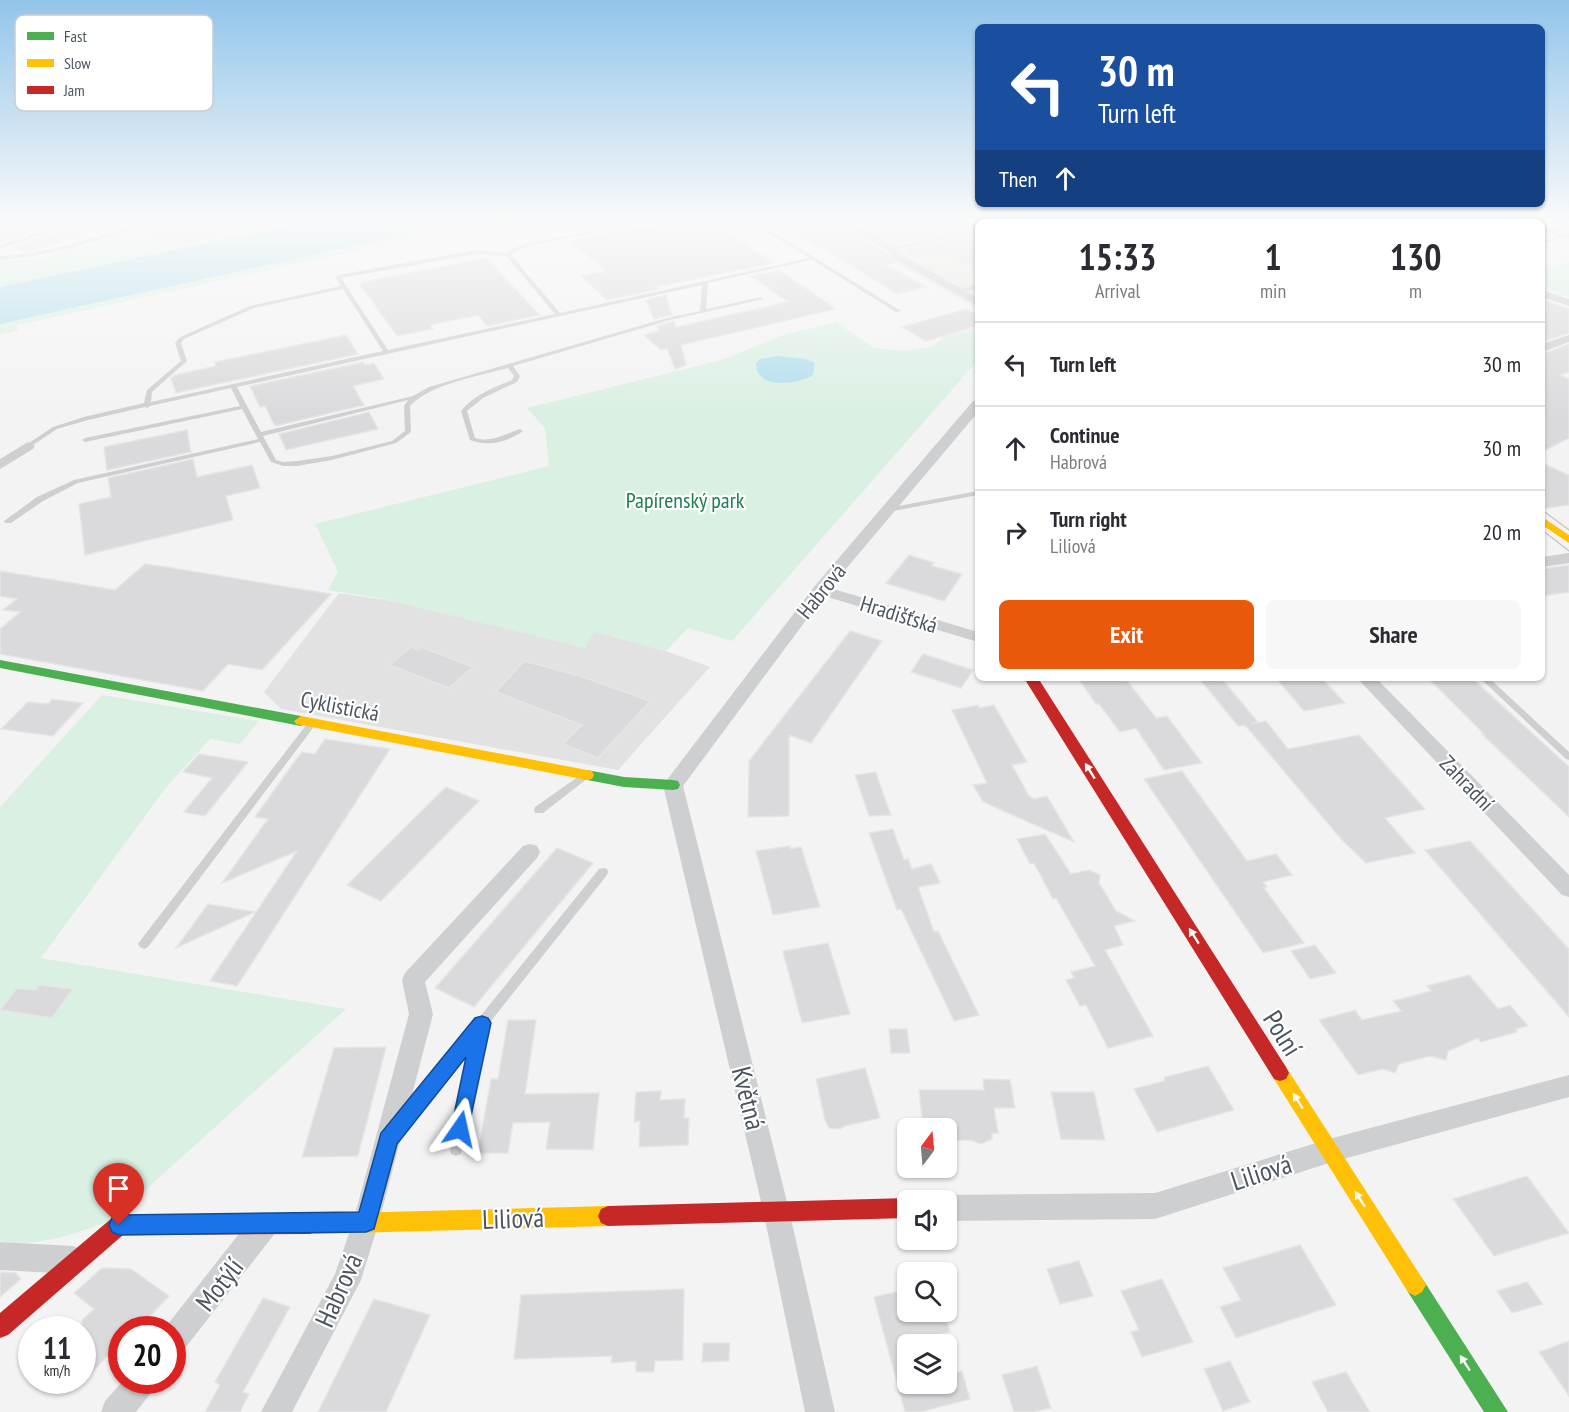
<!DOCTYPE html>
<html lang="en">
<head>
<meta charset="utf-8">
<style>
	:root { --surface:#fff; --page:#f7f7f7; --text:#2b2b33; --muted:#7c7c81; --line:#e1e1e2; --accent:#ea580c }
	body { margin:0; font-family:"PT Sans Narrow",sans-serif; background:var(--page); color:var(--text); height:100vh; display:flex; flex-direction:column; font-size:22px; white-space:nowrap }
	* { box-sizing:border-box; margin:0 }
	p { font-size:20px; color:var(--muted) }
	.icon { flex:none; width:33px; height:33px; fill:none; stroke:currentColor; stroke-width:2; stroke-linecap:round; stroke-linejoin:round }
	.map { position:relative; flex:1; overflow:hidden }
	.panel { position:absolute; left:975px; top:219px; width:570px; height:462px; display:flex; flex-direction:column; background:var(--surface); border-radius:9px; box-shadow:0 2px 4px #0004 }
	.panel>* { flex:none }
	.hud { position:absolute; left:975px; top:24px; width:570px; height:183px; border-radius:9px; box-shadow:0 2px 4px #0004; background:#1a4fa0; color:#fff; overflow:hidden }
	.needle { width:39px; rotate:16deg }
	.tools { position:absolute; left:897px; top:1118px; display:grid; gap:12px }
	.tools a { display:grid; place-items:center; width:60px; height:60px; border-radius:9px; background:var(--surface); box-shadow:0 2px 4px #0004; font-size:30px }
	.speed { position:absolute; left:18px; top:1316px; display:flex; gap:12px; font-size:30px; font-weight:700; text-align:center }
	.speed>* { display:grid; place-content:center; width:78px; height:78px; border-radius:50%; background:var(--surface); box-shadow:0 2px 4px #0004; line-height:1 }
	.speed small { font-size:15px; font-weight:400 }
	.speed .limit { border:9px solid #d22; background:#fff; color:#111 }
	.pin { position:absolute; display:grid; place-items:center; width:51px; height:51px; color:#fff; margin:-62px -26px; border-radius:50% 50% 50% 0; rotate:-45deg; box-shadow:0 0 6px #0007 }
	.pin .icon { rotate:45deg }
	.me { position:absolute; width:66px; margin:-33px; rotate:11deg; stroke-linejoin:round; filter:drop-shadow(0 0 4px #0008) }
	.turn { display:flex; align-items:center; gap:21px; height:126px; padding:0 24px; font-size:27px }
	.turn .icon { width:78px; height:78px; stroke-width:2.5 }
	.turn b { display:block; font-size:42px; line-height:51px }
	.then { display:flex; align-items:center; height:57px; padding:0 24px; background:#0003; gap:12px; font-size:22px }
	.eta { display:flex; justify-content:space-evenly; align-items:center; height:102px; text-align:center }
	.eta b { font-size:36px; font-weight:600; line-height:42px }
	.cta { display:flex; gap:12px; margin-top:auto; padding:12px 24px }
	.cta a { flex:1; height:69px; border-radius:9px; background:var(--accent); color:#fff; font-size:24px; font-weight:600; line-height:69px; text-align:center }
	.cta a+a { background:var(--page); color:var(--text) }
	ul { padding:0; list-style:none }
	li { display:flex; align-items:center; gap:18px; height:84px; padding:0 24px; border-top:2px solid var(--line) }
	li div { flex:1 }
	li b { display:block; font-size:22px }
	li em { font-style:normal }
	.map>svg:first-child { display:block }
	.commercial { fill:#e7e6e2 }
	.education { fill:#e2e2e3 }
	.green { fill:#daf0e3 }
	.water { fill:#b1deec }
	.building { fill:#dadadc; stroke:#e5e5e6; stroke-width:1.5 }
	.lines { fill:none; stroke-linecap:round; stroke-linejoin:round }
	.lane { fill:#cdcfd1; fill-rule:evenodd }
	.street { fill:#cdcfd1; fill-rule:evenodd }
	.fast { fill:#4caf50; fill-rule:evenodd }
	.slow { fill:#ffc107; fill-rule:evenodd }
	.jam { fill:#c62828; fill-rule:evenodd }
	.tram { stroke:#c8c9cb; stroke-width:1.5 }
	.oneway { fill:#f6fbf6 }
	.route { fill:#1a73e8; stroke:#114b97; stroke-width:1.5 }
	.labels { text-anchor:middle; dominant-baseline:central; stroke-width:4.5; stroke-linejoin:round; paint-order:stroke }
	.park-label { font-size:22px; fill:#1c8050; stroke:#fff }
	.street-label { font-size:22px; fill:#4b555f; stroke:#fff }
	.near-street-label { font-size:27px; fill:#4b555f; stroke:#fff }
	.key { fill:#fff; stroke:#c9cccf; stroke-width:1.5 }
	.key-label { font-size:16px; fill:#4b555f }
</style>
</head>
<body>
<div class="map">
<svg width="1569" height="1412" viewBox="0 0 1569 1412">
	<rect width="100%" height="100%" fill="#f4f3f3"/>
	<path class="commercial" d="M815 219H1059L1061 222H978V309Z"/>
	<path class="education" d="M339 593 594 631 666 651 710 667 618 770 281 709 264 692Z"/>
	<path class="green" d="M175 219H225L243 224 261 219H319L0 287V261L38 259Z
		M476 219H502L32 322 17 325 18 330 0 335V324Z
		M1569 262V297L1542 288V270Z
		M836 322 874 348 903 351 933 346 946 335 978 329V360L732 641 688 628 666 651 594 632 585 648 384 599 328 590 338 572 315 524 549 466 545 428 527 408 721 360 783 335Z
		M102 695 259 721 240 744 210 739 165 789 41 958 346 1009 112 1220C78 1233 36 1248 0 1241V807Z"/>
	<path class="water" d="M319 219H476L0 324V287Z
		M777 356 805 359 815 363 813 375C797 385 756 390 756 363L760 359Z"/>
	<path class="building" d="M0 219H29L35 221 72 219 1 242Z
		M87 219H144L129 224 122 221 44 248 25 251 13 247Z
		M159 219H227L228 222 211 227 220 229 184 245 139 228Z
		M575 219H646L587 230Z
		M688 219H749L758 229 731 234 774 263 656 287 658 289 607 300 581 276 606 271 570 240Z
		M767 219H830L886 252 896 263 887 265 927 287 897 294 823 248 819 249Z
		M846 219H960L977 227 894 244 872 229Z
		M978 233V270L947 254 943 255 937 252 913 258 901 250Z
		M486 258 540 315 487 326 478 315 430 325 433 329 397 336 359 283Z
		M779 270 836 309 681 345 686 365 675 369 667 348 661 350 644 335 659 331 657 326 671 322 674 321 676 327 788 302 751 276Z
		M666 295 672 315 654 319 646 300Z
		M1542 299 1569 309V333L1542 342Z
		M966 309 978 315V326L926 341 902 327Z
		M346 335 358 354 176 393 171 378 175 375 216 366 215 362Z
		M1569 344V372L1561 375 1569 379V438L1542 452V354Z
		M363 362 365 365 374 363 384 379 353 386 364 405 275 426 265 406 260 407 250 386Z
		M369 412 378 429 286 450 279 434Z
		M187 430 191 452 107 470 104 447Z
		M193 459 197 477 252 465 260 488 226 496 233 520 85 555 79 504 111 497 108 478Z
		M1542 463 1569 475V505L1542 509Z
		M909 555 934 563 932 566 962 574 944 601 886 583Z
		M145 564 166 567 331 594 262 670 228 664 203 691 0 654V629L20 612 3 610 17 599 0 596V571L115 590Z
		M1569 565V592L1542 596V569Z
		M850 631 882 641 811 743 789 735V816L748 817 749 761Z
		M411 647 418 650 421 647 473 667 449 688 390 665Z
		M923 654 973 670 961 688 911 672Z
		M524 661 580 676 650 701 598 758 563 744 582 725 496 692Z
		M1078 678H1125L1156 718 1167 716 1202 763 1164 770 1136 728 1120 732 1099 704H1096Z
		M1199 678H1221L1258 722 1251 724 1266 721 1288 749 1359 735 1425 809 1385 818 1415 853 1366 863 1342 840 1245 725 1238 726Z
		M1276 678H1322L1345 703 1304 711Z
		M1428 678H1472L1569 767V817L1482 734H1484Z
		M52 699 83 703 53 736 1 729 28 702 48 704Z
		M978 705 979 708 994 705 1027 762 1012 765 1029 796 1034 799 1047 796 1074 842 983 802 973 785 987 783 952 710Z
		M325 739 390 749 237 986 210 981 297 851 222 883 268 819 255 817 292 765 302 752 315 754Z
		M199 754 248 762 205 816 184 812 212 778 183 772Z
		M1182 771 1247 861 1276 854 1292 875 1263 882 1267 887 1264 888 1304 943 1263 953 1144 779Z
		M876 772 878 779 891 815 869 816 855 775Z
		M446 787 479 801 381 901 347 885Z
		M893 829 904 860 908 859 912 869 931 864 940 883 918 887 934 932 938 931 979 1015 954 1021 901 909 897 910 869 833Z
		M1045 834 1071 874 1089 870 1100 875 1099 883 1116 911 1135 921 1114 926 1123 945 1105 950 1153 1036 1108 1048 1086 1005 1080 1006 1066 980 1074 978 1071 972 1095 966 1056 898 1053 899 1034 863 1030 864 1017 839Z
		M1470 841 1569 949V1017L1425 850Z
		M790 846V849L801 847 820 907 773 915 756 851Z
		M557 848 593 863 474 1007 435 988Z
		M208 904 255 912 176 948Z
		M828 943 850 1014 802 1023 783 951Z
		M1315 945 1336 973 1310 979 1291 951Z
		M1469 975 1498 1009 1510 1005 1528 1026 1516 1029 1517 1032 1481 1042 1478 1038 1448 1051 1446 1060 1430 1056 1399 1064 1395 1073 1383 1069 1358 1075 1319 1020 1355 1010 1362 1020 1401 1011 1393 1001 1431 991 1427 986Z
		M39 985 73 989 52 1018 0 1010 17 988 35 990Z
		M508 1020H536L525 1094 599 1093 593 1150 546 1149 550 1122 513 1123 508 1153H478L491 1079H498Z
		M889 1029H907L910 1053H891Z
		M386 1047 358 1156 302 1157 334 1048Z
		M1208 1066 1234 1110 1157 1132 1134 1089 1164 1081 1165 1077Z
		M865 1068 880 1118 845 1126 840 1129 829 1128 825 1120 816 1079Z
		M983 1079 1010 1080 1015 1108H994L998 1133H992V1139L981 1144 970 1140 946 1141V1128H923L919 1090H984Z
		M661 1091 660 1100 685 1099 684 1118H689L688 1145 639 1147 640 1121 634 1122 636 1092Z
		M1051 1092H1094L1105 1140 1061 1139Z
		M1527 1176 1569 1233 1494 1256 1453 1199Z
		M1300 1245 1336 1305 1236 1338 1220 1307 1241 1300 1223 1268Z
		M1079 1261 1093 1296 1060 1304 1047 1269Z
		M102 1268 131 1269 169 1296 138 1329H122V1340L82 1383V1320L94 1309 74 1293Z
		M0 1272 16 1273 21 1279 0 1297Z
		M1162 1279 1193 1342 1142 1357 1131 1332 1139 1330 1121 1291Z
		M1527 1282 1543 1304 1512 1313 1497 1291Z
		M684 1289 683 1360 655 1361 654 1372H636V1361L611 1363 612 1356 514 1359 521 1295Z
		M908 1289V1311H944L950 1332 941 1334 945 1344H908V1383H946V1375L962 1371 970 1399 920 1412H905L874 1297Z
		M263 1298 290 1307 243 1392 249 1394 240 1412H205L220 1385 215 1382Z
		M374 1299 430 1315 386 1412H318Z
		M1569 1341V1396L1539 1352Z
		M703 1343H730L729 1361 702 1362Z
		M1230 1361 1250 1402 1223 1411 1204 1369Z
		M1037 1366 1051 1408 1032 1412H1014L1002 1375Z
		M1346 1372 1370 1412H1328L1312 1382Z"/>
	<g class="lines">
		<path class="lane" d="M79 219H85L0 249V245Z
			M151 219H157L100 240 61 251 20 258 0 260V256C53 253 101 236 151 219Z
			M284 219H291L249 230 247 229Z
			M657 219H666L530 245 518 250 511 255 560 313 809 258 763 230 751 219H756L767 228 901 311 896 312 812 260 708 283 706 309 761 297 764 299 670 320 513 366 520 376 517 382 483 398 467 411 475 438C492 443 505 434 520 429L523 431C508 442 488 447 470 440L461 411C474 395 493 388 512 380L514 376 508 368C479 376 430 384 410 406L411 432 396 443 332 460 297 466H283L271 462 260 442 78 483 43 501 11 523H5L4 521 37 497 74 480 258 439 242 409 85 442 82 440 85 438 240 406 231 388 150 406 147 408 145 407 88 420 57 429 30 447H26V445L53 427 84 417 144 403 147 390 181 361 175 343 180 337 250 306 341 286 335 277 338 275 477 250 507 253 514 248 529 243ZM477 254 506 256 555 314 388 350 341 278ZM702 285 700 311 667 318 429 387 413 396 261 432 237 387ZM343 289 383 351 151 402 152 392 187 361 181 343 184 339 254 308ZM408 400 404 406 405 431 392 441 332 456 297 461 283 462 276 460 263 436Z
			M986 219H990L991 222H987Z
			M978 229V231L891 250 888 248Z
			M1566 234 1568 235V236L1542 244V241Z
			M978 284V288L957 293 954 291Z
			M978 491V495L888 512 884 510 888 508Z
			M1480 678H1489L1569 752V760L1566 759Z
			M313 719 316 720 318 722 316 724 148 947 144 949 140 947 138 944 140 941 310 720Z
			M585 773 588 774 590 776 588 778 543 813H535L534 810 535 807 582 774Z
			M603 868 607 869 608 872 607 875 487 1026 461 1154 456 1156 451 1154 450 1150 471 1045 403 1130 399 1132 395 1130 393 1126 395 1122 599 869Z"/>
		<path class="street" d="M832 219C853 218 890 241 904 256L978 298V306L896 260 887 250Z
			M1340 219H1353L1358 222H1344Z
			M1513 219H1528L1523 222H1507Z
			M1542 224 1569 233V239L1542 230Z
			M1542 290 1569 299V306L1542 297Z
			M1569 335V342L1542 352V344Z
			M978 400V412L830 588 978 632V642L824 596 683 786 789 1210 835 1412H805L763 1210 663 785 814 587 973 401Z
			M28 442 35 446 33 449 0 469V459Z
			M1569 553V563L1542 567V557Z
			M1357 678H1376L1569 875V897L1562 895Z
			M530 844 537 846 540 852 537 858 425 982 433 1014 379 1222 361 1280 292 1412H261L335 1274 353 1222 409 1014 402 980 405 973 523 846Z
			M1569 1075V1097L1329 1163 1155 1219 946 1221V1200H936L946 1195 1155 1193 1329 1139Z
			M263 1212 273 1216 277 1226 273 1236 182 1352 172 1356V1329H164L253 1216Z
			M0 1242 73 1246 83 1250 87 1260 83 1270 73 1274 0 1270Z
			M124 1380H158L153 1390 136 1412H101L105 1401Z"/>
		<path class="fast" d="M0 660 301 716 308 721 301 726 0 668Z
			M587 770 624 777 673 780 678 781 680 785 678 789 673 790 624 787 582 779 580 775 582 771Z
			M1415 1274 1422 1278 1508 1412H1484L1408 1292 1404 1285 1408 1278Z"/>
		<path class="slow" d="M1542 517 1569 535V543L1542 525Z
			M301 716 587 770 592 771 594 775 592 779 587 780 296 724 294 721Z
			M1280 1065 1286 1067 1422 1278 1426 1285 1422 1292 1415 1296 1408 1292 1274 1079 1271 1073 1274 1067Z
			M608 1206 615 1209 618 1216 615 1223 608 1226 310 1234 303 1231 300 1224 303 1217 310 1214Z"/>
		<path class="jam" d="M1133 219H1140L1144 222H1135Z
			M1024 678H1038L1286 1067 1289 1073 1286 1079 1280 1081 1274 1079Z
			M908 1198 913 1200H908V1218L608 1226 601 1223 598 1216 601 1209 608 1206Z
			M310 1214 317 1217 320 1224 317 1231 310 1234 123 1235 8 1335 0 1338V1313L112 1218 119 1215Z"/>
		<path class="tram" d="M1127 219 1131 222
			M1144 219 1149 222
			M1542 510 1569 530
			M1542 530 1569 551"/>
	</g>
	<defs><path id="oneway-solid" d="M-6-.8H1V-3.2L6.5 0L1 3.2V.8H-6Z" transform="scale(1.5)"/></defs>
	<g class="oneway">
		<use href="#oneway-solid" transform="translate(1090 771) rotate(-122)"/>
		<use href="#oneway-solid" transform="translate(1194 936) rotate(-122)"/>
		<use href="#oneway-solid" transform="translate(1298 1101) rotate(-122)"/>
		<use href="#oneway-solid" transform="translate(1360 1199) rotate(-123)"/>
		<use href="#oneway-solid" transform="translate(1465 1363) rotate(-123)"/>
	</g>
	<linearGradient id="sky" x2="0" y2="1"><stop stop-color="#92c5ea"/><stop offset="0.53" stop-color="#fafafa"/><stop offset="1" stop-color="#fafafa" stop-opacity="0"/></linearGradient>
	<rect width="1569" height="417" fill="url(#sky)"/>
	<path class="route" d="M482 1016 488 1018 491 1023 467 1135 460 1138 454 1135 451 1129 466 1057 397 1144 374 1229 366 1232 119 1235 112 1232 109 1225 112 1218 119 1215 359 1212 381 1133 475 1018Z"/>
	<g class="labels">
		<g class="park-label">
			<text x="685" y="500">Papírenský park</text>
		</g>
		<g class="street-label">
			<text transform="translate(821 591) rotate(-51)">Habrová</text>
			<text transform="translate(899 614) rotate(17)">Hradišťská</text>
			<text transform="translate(340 706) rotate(11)">Cyklistická</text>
			<text transform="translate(1467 783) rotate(46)">Zahradní</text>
		</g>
		<g class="near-street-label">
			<text transform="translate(1283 1033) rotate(58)">Polní</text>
			<text transform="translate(749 1098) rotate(76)">Květná</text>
			<text transform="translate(1261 1172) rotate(-18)">Liliová</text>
			<text transform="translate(513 1218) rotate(-2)">Liliová</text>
			<text transform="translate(219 1284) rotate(-52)">Motýlí</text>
			<text transform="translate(338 1290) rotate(-66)">Habrová</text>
		</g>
	</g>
	<rect x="15" y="15" width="198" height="96" rx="9" class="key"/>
	<rect x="27" y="32" width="27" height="8" fill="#4caf50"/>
	<rect x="27" y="59" width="27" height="8" fill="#ffc107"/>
	<rect x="27" y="86" width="27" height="8" fill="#c62828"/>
	<g class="key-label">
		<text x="64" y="42">Fast</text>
		<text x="64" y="69">Slow</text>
		<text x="64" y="96">Jam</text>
	</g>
</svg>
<div class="tools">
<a><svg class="needle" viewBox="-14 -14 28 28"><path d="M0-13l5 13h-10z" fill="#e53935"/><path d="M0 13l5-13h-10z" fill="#7c7c81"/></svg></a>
<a><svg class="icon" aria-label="sound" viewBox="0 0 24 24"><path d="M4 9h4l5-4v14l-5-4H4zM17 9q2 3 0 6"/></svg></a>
<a><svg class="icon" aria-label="search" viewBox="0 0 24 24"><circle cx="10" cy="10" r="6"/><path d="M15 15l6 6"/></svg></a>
<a><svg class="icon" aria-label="layers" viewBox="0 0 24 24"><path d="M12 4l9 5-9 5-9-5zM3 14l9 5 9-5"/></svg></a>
</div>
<div class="speed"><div>11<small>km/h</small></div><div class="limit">20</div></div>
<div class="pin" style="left:119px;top:1225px;background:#d93025"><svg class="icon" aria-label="arrive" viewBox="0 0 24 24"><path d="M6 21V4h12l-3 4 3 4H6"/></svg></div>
<svg class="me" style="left:460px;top:1129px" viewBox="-20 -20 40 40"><path d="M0-17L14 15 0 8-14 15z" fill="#1a73e8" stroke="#fff" stroke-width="4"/></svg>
<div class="hud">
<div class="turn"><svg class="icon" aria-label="left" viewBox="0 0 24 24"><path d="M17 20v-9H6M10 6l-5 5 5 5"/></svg><div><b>30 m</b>Turn left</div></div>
<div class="then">Then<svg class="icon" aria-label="ahead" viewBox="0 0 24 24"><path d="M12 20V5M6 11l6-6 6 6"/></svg></div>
</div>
<section class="panel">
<div class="eta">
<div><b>15:33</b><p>Arrival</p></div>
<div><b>1</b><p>min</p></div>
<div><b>130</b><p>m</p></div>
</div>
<ul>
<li><svg class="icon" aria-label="left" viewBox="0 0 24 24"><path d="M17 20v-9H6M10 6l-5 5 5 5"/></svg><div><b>Turn left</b></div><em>30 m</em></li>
<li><svg class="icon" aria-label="ahead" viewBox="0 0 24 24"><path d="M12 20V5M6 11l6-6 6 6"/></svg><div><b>Continue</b><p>Habrová</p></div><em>30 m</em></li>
<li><svg class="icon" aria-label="right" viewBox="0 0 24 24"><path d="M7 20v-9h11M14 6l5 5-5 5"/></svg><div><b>Turn right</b><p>Liliová</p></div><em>20 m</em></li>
</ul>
<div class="cta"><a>Exit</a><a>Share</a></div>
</section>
</div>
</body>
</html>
